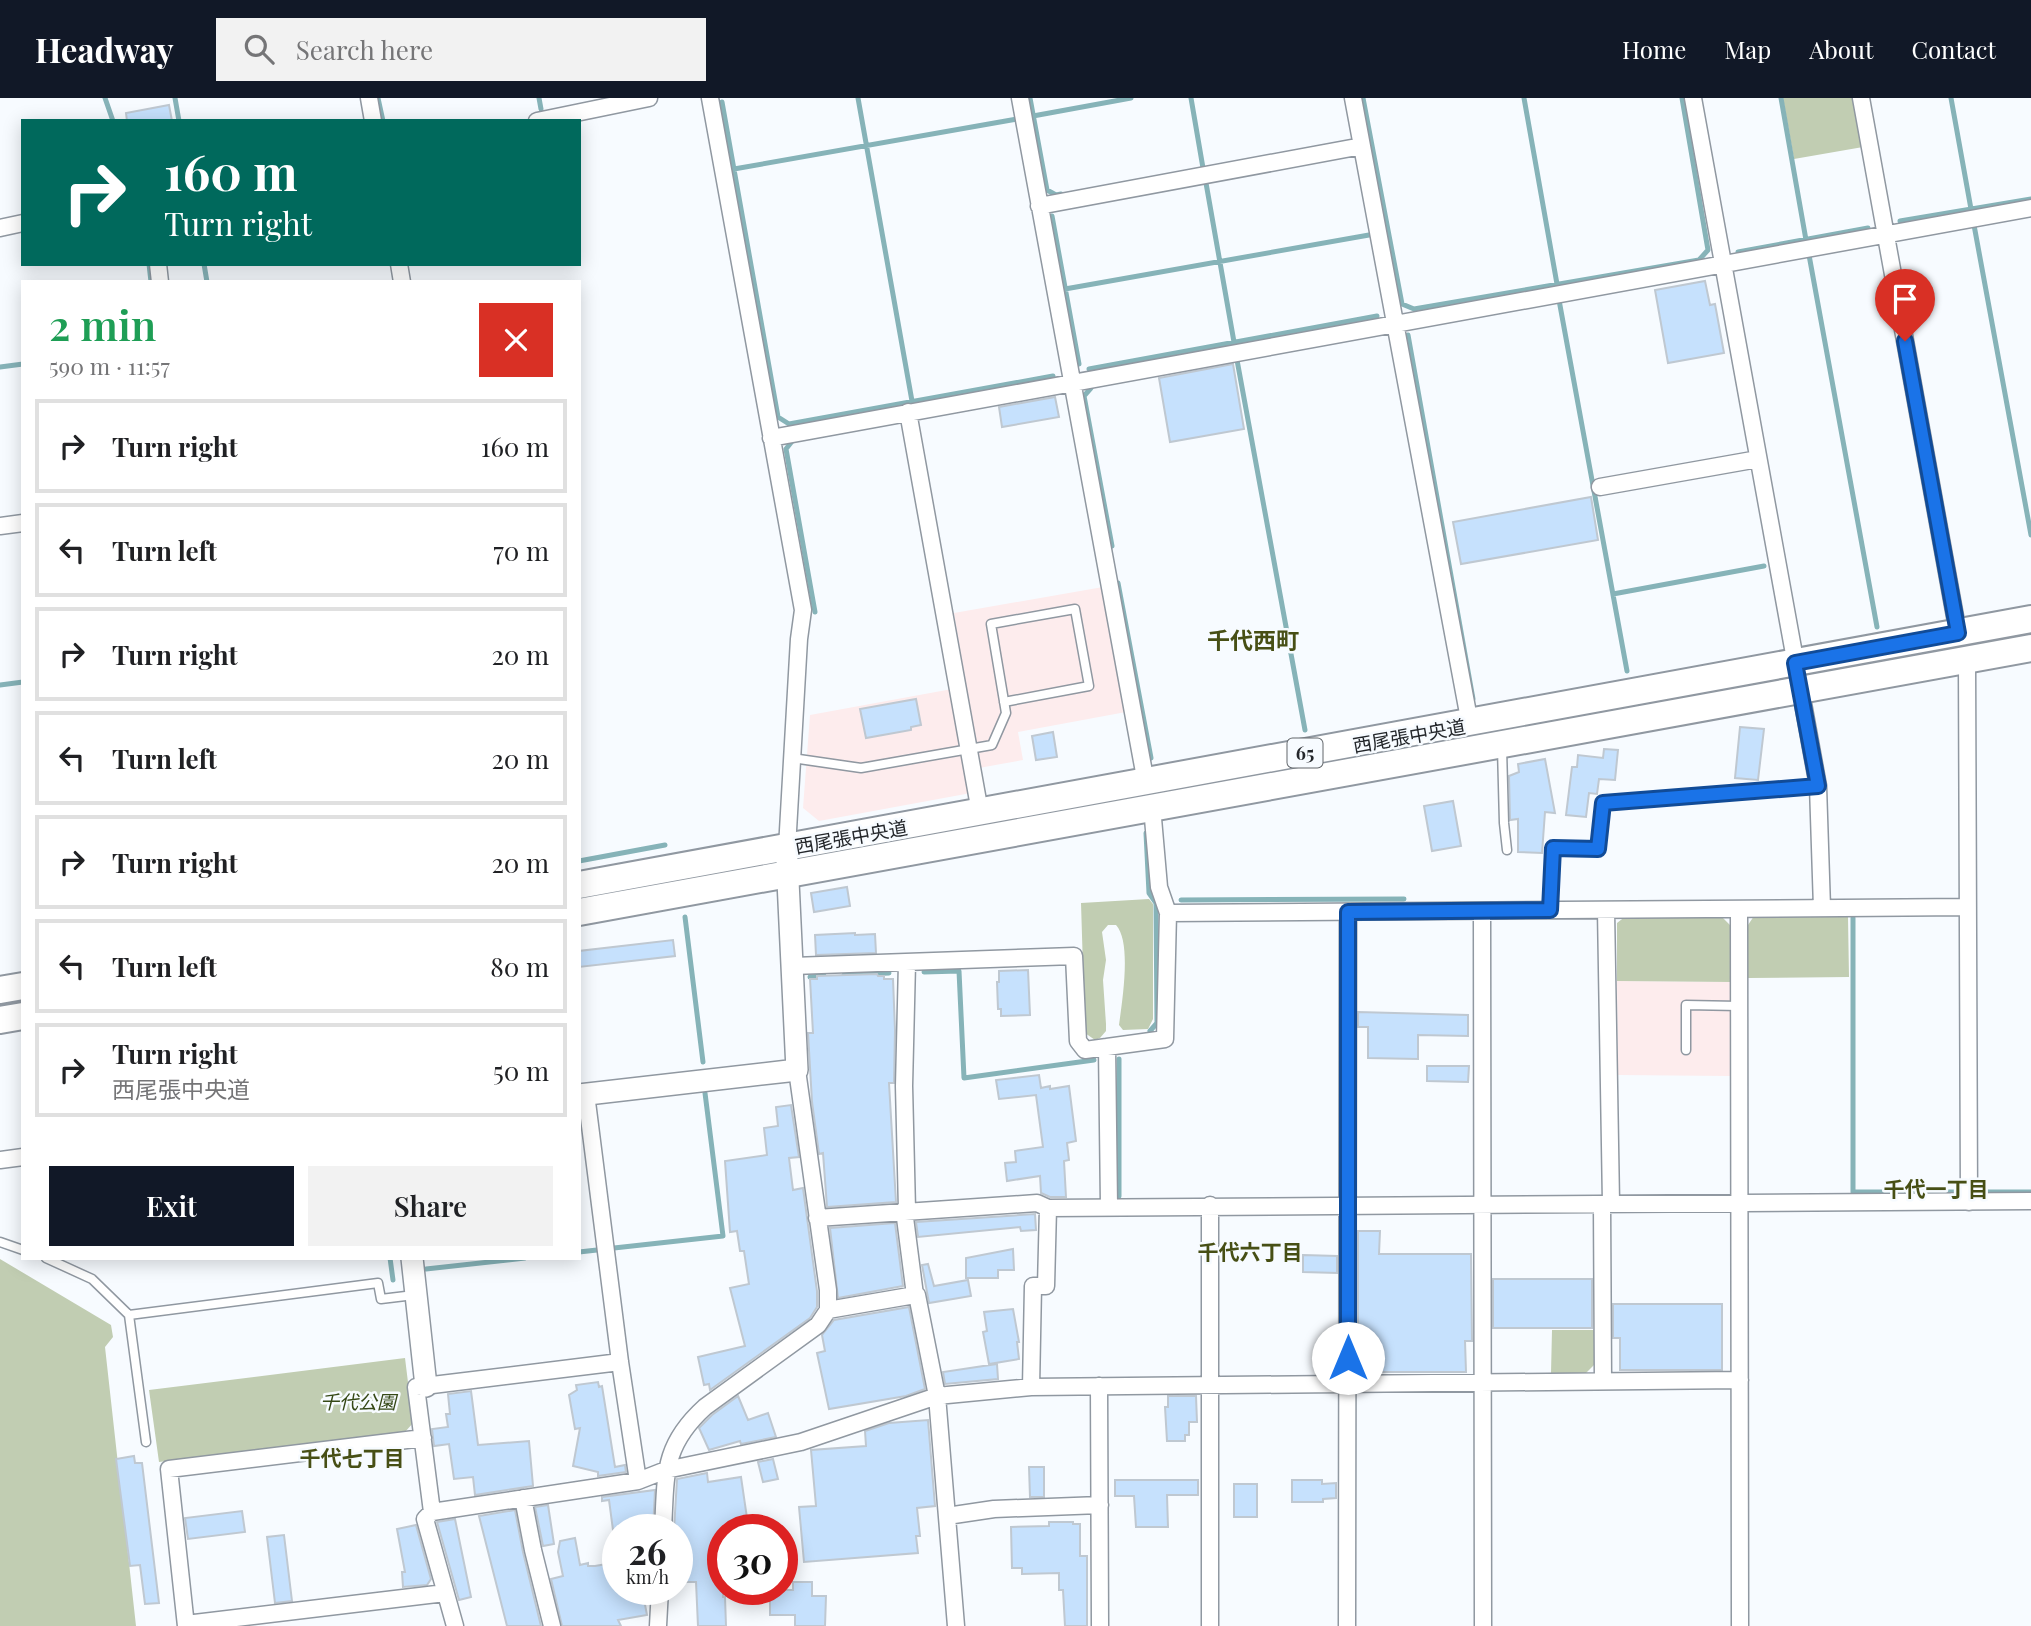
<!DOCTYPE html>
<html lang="en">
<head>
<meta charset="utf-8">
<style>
	:root { --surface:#fff; --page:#f2f2f2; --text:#202124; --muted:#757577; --line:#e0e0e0; --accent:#111827 }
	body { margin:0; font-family:"Playfair Display","Noto Sans JP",serif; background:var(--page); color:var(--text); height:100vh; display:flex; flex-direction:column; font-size:26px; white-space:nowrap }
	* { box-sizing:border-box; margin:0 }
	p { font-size:23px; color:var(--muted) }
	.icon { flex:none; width:38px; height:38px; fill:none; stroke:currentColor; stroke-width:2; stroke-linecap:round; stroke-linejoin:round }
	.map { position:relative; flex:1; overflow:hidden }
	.sheet { position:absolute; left:21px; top:182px; width:560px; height:980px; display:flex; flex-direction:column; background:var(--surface); border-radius:0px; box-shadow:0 4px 18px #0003 }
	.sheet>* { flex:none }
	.guide { position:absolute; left:21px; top:21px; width:560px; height:147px; border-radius:0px; box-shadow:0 4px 18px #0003; background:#00695c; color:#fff; overflow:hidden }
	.speed { position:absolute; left:602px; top:1416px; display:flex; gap:14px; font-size:35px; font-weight:700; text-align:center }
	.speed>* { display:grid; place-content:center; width:91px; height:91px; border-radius:50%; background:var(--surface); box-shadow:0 4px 18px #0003; line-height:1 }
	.speed small { font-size:18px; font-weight:400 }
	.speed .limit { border:10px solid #d22; background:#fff; color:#111 }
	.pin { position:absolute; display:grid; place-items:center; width:60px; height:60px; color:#fff; margin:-72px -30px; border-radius:50% 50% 50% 0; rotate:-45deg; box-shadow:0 0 7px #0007 }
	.pin .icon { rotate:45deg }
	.me { position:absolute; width:77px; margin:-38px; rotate:0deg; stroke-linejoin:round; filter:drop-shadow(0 0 5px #0008) }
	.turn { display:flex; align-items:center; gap:24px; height:147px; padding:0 28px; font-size:32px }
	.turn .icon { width:91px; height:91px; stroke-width:2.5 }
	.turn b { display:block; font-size:49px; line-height:60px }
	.round { display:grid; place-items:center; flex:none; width:74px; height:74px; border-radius:0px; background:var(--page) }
	.head { display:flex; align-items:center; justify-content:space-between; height:119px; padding:0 28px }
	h1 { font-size:42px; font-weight:600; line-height:52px; color:#1e9e55 }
	.button { display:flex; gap:14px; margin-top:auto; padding:14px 28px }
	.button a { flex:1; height:80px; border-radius:0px; background:var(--accent); color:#fff; font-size:28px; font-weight:600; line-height:80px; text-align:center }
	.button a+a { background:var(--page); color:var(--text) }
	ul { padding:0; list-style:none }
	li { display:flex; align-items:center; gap:21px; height:94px; margin:0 14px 10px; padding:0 14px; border:4px solid var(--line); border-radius:0px }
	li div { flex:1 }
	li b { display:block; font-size:26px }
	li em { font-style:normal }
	header { display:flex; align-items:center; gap:42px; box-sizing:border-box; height:98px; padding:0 35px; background:var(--accent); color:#fff }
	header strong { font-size:33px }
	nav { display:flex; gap:38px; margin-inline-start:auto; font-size:24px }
	.search { width:490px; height:63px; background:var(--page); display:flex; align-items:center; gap:18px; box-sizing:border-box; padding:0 24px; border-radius:0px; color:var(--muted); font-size:26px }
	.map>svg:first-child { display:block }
	.industrial { fill:#fdeced }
	.green { fill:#c1cdb2 }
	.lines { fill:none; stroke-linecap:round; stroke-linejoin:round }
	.stream { stroke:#86b3b8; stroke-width:5 }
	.building { fill:#c6e1fd; stroke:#bfc8d1; stroke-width:2 }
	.service-casing { stroke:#9098a1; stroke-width:11 }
	.minor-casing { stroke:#9098a1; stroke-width:19 }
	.tertiary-casing { stroke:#9098a1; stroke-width:24 }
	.primary-casing { stroke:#9098a1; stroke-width:30 }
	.service { stroke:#fff; stroke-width:8 }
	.minor { stroke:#fff; stroke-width:16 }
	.tertiary { stroke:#fff; stroke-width:21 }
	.primary { stroke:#fff; stroke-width:26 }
	.route-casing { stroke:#114b97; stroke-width:18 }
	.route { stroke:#1a73e8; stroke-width:12 }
	.labels { text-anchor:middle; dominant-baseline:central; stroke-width:5; stroke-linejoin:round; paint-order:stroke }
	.shield { fill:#f7fbff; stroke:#63676b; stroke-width:2 }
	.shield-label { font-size:18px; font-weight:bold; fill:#24272b }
	.street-label { font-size:19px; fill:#24272b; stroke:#f7fbff }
	.park-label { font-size:19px; font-style:italic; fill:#354816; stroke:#f7fbff }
	.neighbourhood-label { font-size:21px; font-weight:bold; fill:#474f15; stroke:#f7fbff }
	.quarter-label { font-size:23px; font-weight:bold; fill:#474f15; stroke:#f7fbff }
</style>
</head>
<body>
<header>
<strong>Headway</strong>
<div class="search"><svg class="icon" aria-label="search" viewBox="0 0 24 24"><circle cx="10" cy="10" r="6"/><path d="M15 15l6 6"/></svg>Search here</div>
<nav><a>Home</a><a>Map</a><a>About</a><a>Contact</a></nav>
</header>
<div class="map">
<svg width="2031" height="1528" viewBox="0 0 2031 1528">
	<rect width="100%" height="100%" fill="#f7fbff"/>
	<path class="industrial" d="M1103 489 1126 614 1018 634 1023 662 979 670 954 515Z
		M952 591 971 695 819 723 803 710 810 617Z
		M1617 883 1731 884 1730 978 1618 977Z"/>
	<path class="green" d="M1783 0H1854L1863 49 1794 61Z
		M1149 801 1153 806V921L1148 931 1123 932 1119 927C1122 904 1132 844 1116 827H1108L1102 834 1106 862 1103 882 1106 926V933L1100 940 1095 942 1085 935 1081 805Z
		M1626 818 1722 819 1731 828V884L1617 883V825Z
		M1754 818 1848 819 1849 879 1748 880V827Z
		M0 1161 111 1227 113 1239 105 1249 136 1528H0Z
		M1552 1232H1594V1267L1586 1275H1551Z
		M405 1260 413 1325 405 1334 159 1364 149 1292Z"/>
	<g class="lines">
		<path class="stream" d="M105 0 113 23
			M175 0 179 23
			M378 0 383 23
			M539 0 541 11
			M858 0 912 303
			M1030 0 1047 92 1056 97 1061 96
			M1191 0 1203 70
			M1363 0 1402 206 1414 211 1699 162 1708 152 1682 0
			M1524 0 1557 186
			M1781 0 1806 142
			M1951 0 1971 111
			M722 4 778 319 789 326 1053 278
			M1033 18 1131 0
			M734 71 1017 21
			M1206 85 1234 244
			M1052 118 1079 266
			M1900 123 2031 101
			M1974 127 2031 437
			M1738 154 1868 130
			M1809 157 1877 529
			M149 166 151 184
			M204 166 207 184
			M1065 191 1369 137
			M1559 202 1627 573
			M1408 237 1473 601
			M1237 262 1305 632
			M0 269 23 266
			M1089 271 1377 218
			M1091 290 1084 298 1112 448
			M793 342 786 351 815 514
			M1118 485 1151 660
			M1613 496 1764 468
			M0 587 23 584
			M1146 735 1149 795 1156 805 1157 925 1150 933
			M579 763 665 747
			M1181 802 1404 801
			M685 819 703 964
			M1853 820V1094H1957
			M924 874 959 873 964 980 1094 962
			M844 877 889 875
			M810 879 824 878
			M1119 961V1098
			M1984 1094H2031
			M614 1150 723 1138 705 995
			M579 1154 597 1152
			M390 1160 393 1182
			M426 1171 525 1160"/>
	</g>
	<path class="building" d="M169 7 172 23H127L126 15Z
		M1705 183 1710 207 1715 206 1724 255 1668 265 1655 192Z
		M1233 266 1244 331 1170 344 1159 280Z
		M1055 299 1059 319 1002 329 999 309Z
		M1591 399 1598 442 1461 466 1453 424Z
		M916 601 921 627 911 629V632L866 640 860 611Z
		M1740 629 1764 631 1758 682 1735 680Z
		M1053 634 1057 659 1036 662 1032 638Z
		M1604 651 1618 652 1615 682 1599 681 1597 696 1589 695 1586 719 1566 717 1572 669H1577L1578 657 1603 660Z
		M1545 661 1555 715 1545 714 1542 755 1518 754V721L1510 722 1509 678 1519 674 1518 666Z
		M1453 703 1461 748 1432 753 1424 708Z
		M847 789 850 808 814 814 811 795Z
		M855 835V837L875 836 876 855 816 857 815 837Z
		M673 842 675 858 579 869V853Z
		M1028 872 1030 917 1001 918V911H998L997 884H999V873Z
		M877 876 878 878H884V881H893L895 932 894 985H889L896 1104 827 1109 823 1055 819 1056 812 1004 808 935H813L810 881H817V878Z
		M1358 914 1468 917V938L1418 937V961L1368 960V929H1358Z
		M1427 968H1469L1468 984 1427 983Z
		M1039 977 1041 990 1050 988V991L1069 988 1076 1043 1067 1045 1069 1062 1064 1063 1066 1099H1050L1041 1095 1040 1078 1007 1083 1005 1065 1016 1064 1015 1053 1043 1049 1036 997 999 1001 996 982Z
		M791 1007 799 1059 789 1060 793 1092 803 1090 817 1193V1209L810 1220 710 1292 709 1286 704 1287 698 1259 745 1248 730 1190 749 1186 744 1153H740L737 1133 730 1134 725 1063 767 1057 764 1030 778 1028 776 1009Z
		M1035 1116 1036 1132 1021 1133 1020 1129 918 1139 916 1124Z
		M895 1125 903 1188 838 1200 830 1130Z
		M1358 1133H1380L1379 1156H1471L1472 1243H1465L1466 1274H1365V1243H1358Z
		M1013 1151 1014 1172H998V1180H966V1160Z
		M1303 1157 1337 1158V1175L1303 1174Z
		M928 1166 934 1188 968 1182 971 1198 929 1205 922 1167Z
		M1493 1181H1592V1230H1493Z
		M1613 1206H1722V1272H1620V1240H1613Z
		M909 1209 925 1291 906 1298 829 1311 817 1255 825 1253 822 1237 834 1222Z
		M1013 1211 1019 1244H1017L1019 1261 989 1266 983 1234 987 1233 984 1214Z
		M997 1266 998 1281 945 1286 943 1274Z
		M598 1284 599 1289 602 1288 615 1369 625 1367 626 1374 598 1378V1374L573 1368 580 1330 575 1331 569 1297 577 1292 576 1287Z
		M471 1293 478 1347 529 1343 533 1388 475 1397 473 1379 454 1381 449 1346 434 1348 432 1331 448 1329 446 1316H450L448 1296Z
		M738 1298 748 1322 768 1315 776 1339 741 1346 740 1343 709 1352 699 1330 712 1317Z
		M1168 1298H1196L1197 1324H1189V1337H1185V1343H1167L1165 1309H1168Z
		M928 1322 935 1408 917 1410 920 1438H916L918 1455 804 1464 799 1409 816 1408 811 1352 866 1348 865 1333 889 1325Z
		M134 1358 135 1365H142L159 1505 145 1506 140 1467 130 1468 116 1361Z
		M773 1361 778 1381 763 1384 758 1364Z
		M1029 1369H1044V1399H1030Z
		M707 1375 708 1384 741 1379 747 1420 744 1421 746 1432H723V1499H725L726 1528H698L696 1484H677V1432H674L677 1381Z
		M1115 1382H1198V1397H1167L1168 1429H1136L1134 1398H1115Z
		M1292 1382H1322V1386L1336 1385V1400L1323 1401V1404H1292Z
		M1234 1386H1257V1419H1234Z
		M655 1392 653 1432H613L609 1402 602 1403V1399Z
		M548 1407 554 1446 543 1448 535 1409Z
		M515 1412 523 1454 541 1528H507L479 1418Z
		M242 1413 245 1434 188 1441 185 1420Z
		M455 1421 471 1499 459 1502 437 1424Z
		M1049 1424H1073V1426H1080V1458H1087V1528H1065L1063 1492H1059V1475L1022 1476V1470H1012L1011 1429 1049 1428Z
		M416 1427 431 1481 427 1487 403 1489 402 1474H405L397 1431Z
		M284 1437 292 1503 275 1505 267 1439Z
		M575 1440 580 1467 588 1465V1468H595L618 1464V1491H642L647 1517 618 1522 621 1528H562L551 1481 563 1478 558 1454 560 1443Z
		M793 1484H812V1498H826L825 1528H795V1517H770V1492H793Z"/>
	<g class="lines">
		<g class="service-casing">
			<path id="service" d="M1502 650 1504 725 1507 752
				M792 660 861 670 992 647 1006 615 991 526 1075 511 1089 588 1004 604
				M1550 812 1553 750 1598 751 1603 705 1818 688
				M1686 952V907L1739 908
				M0 1144 23 1152
				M46 1160 92 1181 129 1217 146 1344
				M129 1217 378 1185 381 1201 414 1197"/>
		</g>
		<g class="minor-casing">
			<path id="minor" d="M369 0 373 23
				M710 0 803 512 799 541 787 750
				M1020 0 1146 685
				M1353 0 1470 626
				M1693 0 1818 688 1822 810
				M1861 0 1958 535
				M537 23 649 0
				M1039 108 1362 48
				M0 130 23 125
				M158 166 160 184
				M399 166 402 184
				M908 314 980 714
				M771 340 2031 110
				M1600 389 1758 361
				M0 428 23 425
				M1967 562 1969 1104
				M1739 811 1740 1528
				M1606 812 1611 1105
				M1482 813 1483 1528
				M1168 815 1968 809
				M907 865 904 988 907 1112
				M793 868 1074 858 1078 943 1085 952 1107 949
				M586 996 620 1264 638 1383
				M0 1062 23 1059
				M1602 1106 1603 1283
				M1210 1107V1528
				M1109 1108 1107 949 1165 941 1168 815 1159 789 1152 709
				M904 1112 915 1197H917L937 1298 956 1528
				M817 1120 1037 1105 1048 1110 2031 1103
				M828 1212 915 1197
				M1099 1288 1100 1528
				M1031 1289 1033 1188H1046L1048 1110
				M523 1400 533 1452 552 1528
				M432 1414 416 1289 620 1264
				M947 1418 994 1411 1100 1407
				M663 1432C666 1377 662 1348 705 1309L818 1227 828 1212V1192L797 972
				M186 1526 445 1495
				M186 1528 169 1371 423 1340
				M455 1528 425 1421 432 1414 638 1383 666 1372 801 1344 937 1298 1031 1289 1740 1282
				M658 1528 660 1491
				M1347 1528 1348 814"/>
		</g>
		<g class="tertiary-casing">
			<path id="tertiary" d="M579 997 797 972 787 762
				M412 1160 426 1288"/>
		</g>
		<g class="primary-casing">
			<path id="primary" d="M579 787 2031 521
				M579 814 2031 550
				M0 892 23 888
				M0 922 23 918"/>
		</g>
		<use href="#service" class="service"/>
		<use href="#minor" class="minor"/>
		<use href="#tertiary" class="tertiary"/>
		<use href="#primary" class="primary"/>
	</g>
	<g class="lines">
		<g class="route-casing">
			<path id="route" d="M1348 1260V814L1550 812 1553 750 1598 751 1603 705 1818 688 1795 565 1958 535 1905 243"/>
		</g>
		<use href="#route" class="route"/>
	</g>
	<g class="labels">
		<rect class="shield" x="1287.5" y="640.5" width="35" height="29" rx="5"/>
		<g class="shield-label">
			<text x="1305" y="655">65</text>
		</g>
		<g class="street-label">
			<text transform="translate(1409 637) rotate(-10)">西尾張中央道</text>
			<text transform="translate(851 738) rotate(-10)">西尾張中央道</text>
		</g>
		<g class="park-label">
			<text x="358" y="1303">千代公園</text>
		</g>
		<g class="neighbourhood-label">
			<text x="1936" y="1090">千代一丁目</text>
			<text x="1250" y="1153">千代六丁目</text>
			<text x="352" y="1359">千代七丁目</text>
		</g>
		<g class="quarter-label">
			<text x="1253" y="541">千代西町</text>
		</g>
	</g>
</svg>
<div class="speed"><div>26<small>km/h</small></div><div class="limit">30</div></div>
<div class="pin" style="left:1905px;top:243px;background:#d93025"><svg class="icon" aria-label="arrive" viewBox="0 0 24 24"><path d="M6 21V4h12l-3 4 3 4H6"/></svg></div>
<svg class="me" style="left:1348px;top:1260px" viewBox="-20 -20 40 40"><circle r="19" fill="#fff"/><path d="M0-13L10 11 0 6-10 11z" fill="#1a73e8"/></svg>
<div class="guide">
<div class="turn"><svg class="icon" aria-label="right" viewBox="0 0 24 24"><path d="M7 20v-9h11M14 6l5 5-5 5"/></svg><div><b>160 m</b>Turn right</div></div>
</div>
<section class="sheet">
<div class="head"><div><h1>2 min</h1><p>590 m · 11:57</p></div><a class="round" style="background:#d93025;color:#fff"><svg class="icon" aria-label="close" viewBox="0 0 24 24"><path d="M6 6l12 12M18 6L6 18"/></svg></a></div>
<ul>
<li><svg class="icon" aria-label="right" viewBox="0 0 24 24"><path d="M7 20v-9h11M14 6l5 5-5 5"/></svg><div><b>Turn right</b></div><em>160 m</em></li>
<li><svg class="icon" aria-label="left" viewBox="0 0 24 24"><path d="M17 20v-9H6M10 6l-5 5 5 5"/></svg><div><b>Turn left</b></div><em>70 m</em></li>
<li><svg class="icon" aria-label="right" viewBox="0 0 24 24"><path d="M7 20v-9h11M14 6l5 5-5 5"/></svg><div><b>Turn right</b></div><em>20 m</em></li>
<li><svg class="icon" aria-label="left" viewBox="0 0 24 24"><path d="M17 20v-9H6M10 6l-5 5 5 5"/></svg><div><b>Turn left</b></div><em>20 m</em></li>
<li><svg class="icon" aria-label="right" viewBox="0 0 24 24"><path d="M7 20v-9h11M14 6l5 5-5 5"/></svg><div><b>Turn right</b></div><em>20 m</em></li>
<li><svg class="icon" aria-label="left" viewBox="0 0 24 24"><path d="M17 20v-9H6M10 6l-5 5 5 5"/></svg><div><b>Turn left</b></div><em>80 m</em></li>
<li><svg class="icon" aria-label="right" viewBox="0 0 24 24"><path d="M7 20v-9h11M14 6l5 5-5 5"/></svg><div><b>Turn right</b><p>西尾張中央道</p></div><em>50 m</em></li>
</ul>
<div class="button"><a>Exit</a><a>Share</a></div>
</section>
</div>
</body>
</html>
